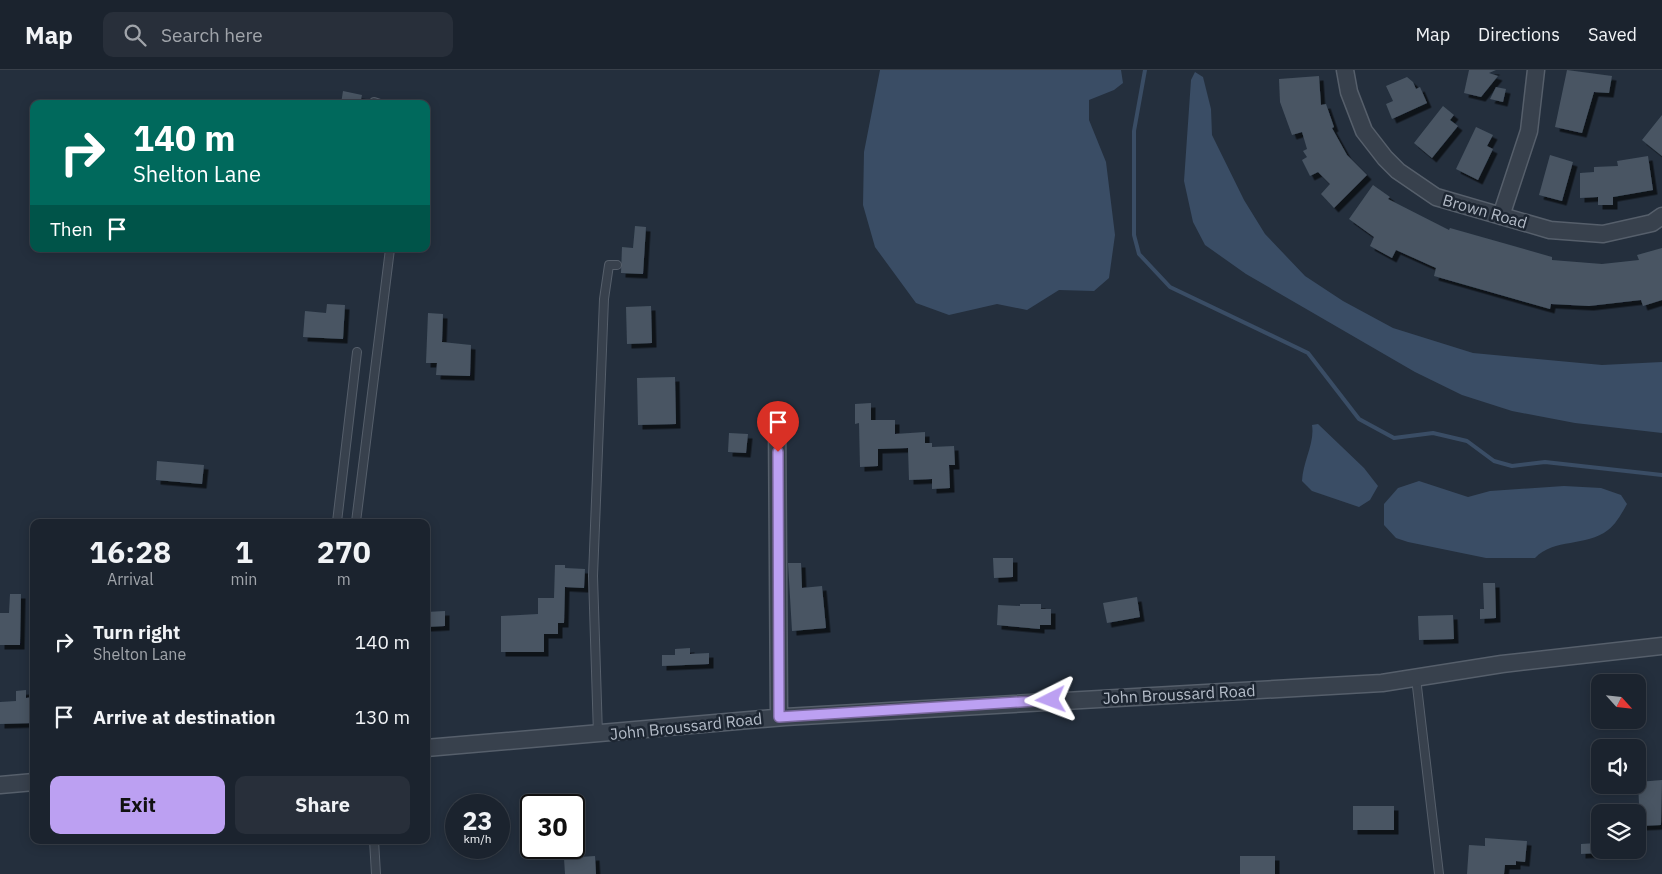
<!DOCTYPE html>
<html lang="en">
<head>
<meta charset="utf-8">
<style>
	:root { --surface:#1b232e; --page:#282f3a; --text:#f1f3f6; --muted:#a0a4aa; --line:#39404a; --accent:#bca0f2 }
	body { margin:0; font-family:"IBM Plex Sans",sans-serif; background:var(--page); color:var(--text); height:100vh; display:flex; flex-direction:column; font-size:19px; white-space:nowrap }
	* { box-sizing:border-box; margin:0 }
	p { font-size:16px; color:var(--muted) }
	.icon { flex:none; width:28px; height:28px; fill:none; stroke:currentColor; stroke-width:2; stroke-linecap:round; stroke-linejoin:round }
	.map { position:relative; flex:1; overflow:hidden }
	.panel { position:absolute; left:30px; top:449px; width:400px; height:325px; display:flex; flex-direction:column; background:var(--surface); border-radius:10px; box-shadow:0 2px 12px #0003,0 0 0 1px var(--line) }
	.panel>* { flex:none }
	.banner { position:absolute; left:30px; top:30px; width:400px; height:152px; border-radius:10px; box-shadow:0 2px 12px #0003,0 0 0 1px var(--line); background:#00695c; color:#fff; overflow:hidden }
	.needle { width:32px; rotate:117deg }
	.fabs { position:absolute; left:1591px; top:604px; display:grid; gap:10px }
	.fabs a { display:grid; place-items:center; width:55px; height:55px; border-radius:10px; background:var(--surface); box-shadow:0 2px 12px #0003,0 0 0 1px var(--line); font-size:25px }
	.speed { position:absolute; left:445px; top:724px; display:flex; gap:10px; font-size:25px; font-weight:700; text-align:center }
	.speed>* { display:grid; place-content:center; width:65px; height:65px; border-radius:50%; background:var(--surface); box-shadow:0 2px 12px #0003,0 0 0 1px var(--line); line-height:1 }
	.speed small { font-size:12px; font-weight:400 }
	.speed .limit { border:2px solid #111; border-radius:8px; background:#fff; color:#111 }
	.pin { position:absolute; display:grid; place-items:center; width:42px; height:42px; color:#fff; margin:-51px -21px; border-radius:50% 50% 50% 0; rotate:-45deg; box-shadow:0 0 5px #0007 }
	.pin .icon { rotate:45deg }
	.me { position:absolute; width:55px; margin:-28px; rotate:267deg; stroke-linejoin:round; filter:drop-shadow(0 0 4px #0008) }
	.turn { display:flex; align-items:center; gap:18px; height:105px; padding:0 20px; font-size:22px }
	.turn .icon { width:65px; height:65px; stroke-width:2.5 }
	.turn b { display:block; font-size:35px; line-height:42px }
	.then { display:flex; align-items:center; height:48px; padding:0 20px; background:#0003; gap:10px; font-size:19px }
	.eta { display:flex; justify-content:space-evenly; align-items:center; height:85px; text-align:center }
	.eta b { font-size:30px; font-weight:700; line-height:35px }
	.primary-button { display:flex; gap:10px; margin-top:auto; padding:10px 20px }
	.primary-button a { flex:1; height:58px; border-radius:10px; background:var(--accent); color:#111; font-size:20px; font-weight:700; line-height:58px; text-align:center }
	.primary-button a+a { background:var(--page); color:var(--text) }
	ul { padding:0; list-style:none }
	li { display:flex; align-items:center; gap:15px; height:75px; padding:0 20px }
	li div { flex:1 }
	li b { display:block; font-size:19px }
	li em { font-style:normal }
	header { display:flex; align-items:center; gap:30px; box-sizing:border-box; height:70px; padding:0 25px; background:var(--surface); border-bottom:1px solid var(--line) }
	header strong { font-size:24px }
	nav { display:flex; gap:28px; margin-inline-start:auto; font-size:18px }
	.search { width:350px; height:45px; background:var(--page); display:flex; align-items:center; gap:12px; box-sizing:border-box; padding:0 18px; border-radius:10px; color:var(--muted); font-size:19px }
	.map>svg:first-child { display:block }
	.water { fill:#3a4d65 }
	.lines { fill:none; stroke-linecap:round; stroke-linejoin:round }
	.stream { stroke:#3a4d65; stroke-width:4 }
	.building { fill:#485563; filter:url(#shadow) }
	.lane-casing { stroke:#565f6b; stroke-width:10 }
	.street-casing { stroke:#565f6b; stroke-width:19 }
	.lane { stroke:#38414d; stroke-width:8 }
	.street { stroke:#38414d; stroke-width:16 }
	.route-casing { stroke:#7a689d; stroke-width:12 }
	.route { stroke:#bca0f2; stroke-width:9 }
	.labels { text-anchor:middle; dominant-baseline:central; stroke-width:5; stroke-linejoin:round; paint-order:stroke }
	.street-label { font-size:16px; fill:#b4bcc8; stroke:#1d2632 }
</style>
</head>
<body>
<header>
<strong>Map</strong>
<div class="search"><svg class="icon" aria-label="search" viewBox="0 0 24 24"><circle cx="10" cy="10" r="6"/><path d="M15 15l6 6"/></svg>Search here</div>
<nav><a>Map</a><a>Directions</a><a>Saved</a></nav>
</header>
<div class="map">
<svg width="1662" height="804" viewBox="0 0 1662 804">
	<defs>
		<filter id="shadow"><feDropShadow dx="4.5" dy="4.5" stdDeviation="0" flood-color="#0009"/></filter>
	</defs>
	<rect width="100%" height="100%" fill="#242f3d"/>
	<path class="water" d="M880 0H1121L1123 13 1114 20 1089 30V50L1106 92 1115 165 1109 208 1094 221 1059 220 1027 240 997 234 949 245 916 233 875 177 863 135 864 82Z
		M1195 2 1203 7 1211 39 1212 65 1244 130 1265 164 1305 206 1343 231 1393 258 1473 283 1602 295 1662 292V363L1575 353 1512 341 1462 325 1415 302 1246 204 1205 175 1193 152 1184 111 1191 10Z
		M1318 354 1364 398 1378 416 1370 430 1359 437 1312 421 1302 411C1303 391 1315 373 1312 355Z
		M1419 411 1468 427 1490 421 1564 416 1601 418 1621 425 1627 434C1622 443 1616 454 1608 460 1586 477 1554 468 1535 488H1486L1408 472 1396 468 1384 455V434L1398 418Z"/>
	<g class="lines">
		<path class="stream" d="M1145 0 1134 61V165L1139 184 1170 217 1308 283 1359 349 1394 368 1433 363 1467 371 1494 391 1512 396 1545 392 1662 405"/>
	</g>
	<path class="building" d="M1469 0H1496L1489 3 1498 6 1481 27 1464 23Z
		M1567 0 1612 6 1609 23 1594 22 1582 63 1555 57Z
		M1319 6 1321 35 1326 34 1334 57 1332 58 1347 85 1367 105 1334 138 1321 124 1330 114 1318 102 1310 106 1302 90 1307 87 1303 81 1307 79 1302 62 1292 65 1280 32 1279 9Z
		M1407 7 1413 12 1416 19 1420 17 1427 33 1392 49 1386 34 1393 31 1386 16Z
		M1496 17 1506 19 1503 32 1490 29Z
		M343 21 362 25 360 34H341Z
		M1443 36 1454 45 1450 50 1458 56 1432 88 1414 73Z
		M1662 45V86L1642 70Z
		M1476 57 1493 65 1487 76 1493 79 1478 110 1456 99Z
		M1550 85 1573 92 1562 131 1539 125Z
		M1648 86 1653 120 1613 127V135H1598V127L1580 128V103L1594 102V97L1618 96 1617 91Z
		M1373 115 1390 127 1388 129 1449 160 1450 158 1552 187V190L1602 194 1639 190 1637 185 1662 178V230L1643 236 1641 230 1589 236 1551 234 1550 239 1434 206 1436 198 1396 180 1392 188 1370 176 1374 167 1349 149Z
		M635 156 646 157 643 204 621 203 622 177 633 178Z
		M327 234 345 235 343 269 303 267 305 241 326 243Z
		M651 236 652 273 627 274 626 237Z
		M428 243 443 244 442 272 471 275 470 306 436 305 437 293H426Z
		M675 307 676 354 638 355 637 308Z
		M871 333V350H895V364L925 362V373H932V377L954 376 955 395H949L950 418 932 419V409L909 410 908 378 878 379V396L860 397 859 353 855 354V334Z
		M729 363 748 364 746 383 728 382Z
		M157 391 204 395 202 414 156 410Z
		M993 488H1013V507L994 508Z
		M788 493H801L802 518 822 516 826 558 792 561Z
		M555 495H565V498L585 499 584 518 565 517 564 553H558V564H544V582H501V546L538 544V528H554Z
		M1483 513H1495L1496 548 1480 549V539H1484Z
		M10 524H21L20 575H0V543H9Z
		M1137 527 1140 547 1107 553 1103 533Z
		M1020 534H1041V539H1051V555H1040V559L997 555 998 535 1020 536Z
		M445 541V556L426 557V542Z
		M1453 545 1454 569 1419 570 1418 546Z
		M690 578V584L709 583V594L662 596V585H675V579Z
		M26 620V628L34 627V653L0 654V632L16 631V621Z
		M1662 710 1661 755 1640 756 1638 712Z
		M1353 736H1394V760H1353Z
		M1485 768 1527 771 1525 792 1516 791V795H1505L1504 804H1467L1469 775 1485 776Z
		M1597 773 1598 783 1581 784V774Z
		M595 786 596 804H565L564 788Z
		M1240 786H1275V804H1240Z"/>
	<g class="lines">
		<g class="lane-casing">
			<path id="lane" d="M374 32 380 34
				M337 452 357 282
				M356 452 390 179
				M1416 608 1439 804
				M598 665 593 506 604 229 609 195H617
				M374 770 376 804"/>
		</g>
		<g class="street-casing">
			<path id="street" d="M1345 0 1349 22 1364 61 1385 88 1398 101 1436 127 1550 160 1603 164 1652 153 1662 146
				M1501 146 1529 61 1536 0
				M777 345 779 647
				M426 678 785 647 1382 613 1502 594 1662 576
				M0 715 34 712"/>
		</g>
		<use href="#lane" class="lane"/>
		<use href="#street" class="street"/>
	</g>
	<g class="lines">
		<g class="route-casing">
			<path id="route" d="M778 382 779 647 1051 630"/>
		</g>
		<use href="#route" class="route"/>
	</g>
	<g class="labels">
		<g class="street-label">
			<text transform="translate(1485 141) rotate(16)">Brown Road</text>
			<text transform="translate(1179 624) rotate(-3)">John Broussard Road</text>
			<text transform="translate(686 656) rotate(-6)">John Broussard Road</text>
		</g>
	</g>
</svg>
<div class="fabs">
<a><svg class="needle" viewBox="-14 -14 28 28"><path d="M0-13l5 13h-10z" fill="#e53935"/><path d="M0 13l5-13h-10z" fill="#a0a4aa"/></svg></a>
<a><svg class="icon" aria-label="sound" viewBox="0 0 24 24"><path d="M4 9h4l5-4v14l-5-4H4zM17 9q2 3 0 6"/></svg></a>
<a><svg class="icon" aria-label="layers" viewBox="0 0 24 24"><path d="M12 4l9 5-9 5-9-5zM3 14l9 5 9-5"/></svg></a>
</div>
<div class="speed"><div>23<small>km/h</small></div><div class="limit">30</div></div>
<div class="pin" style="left:778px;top:382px;background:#d93025"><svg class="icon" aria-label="arrive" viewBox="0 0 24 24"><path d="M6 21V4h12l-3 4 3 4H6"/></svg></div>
<svg class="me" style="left:1051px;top:630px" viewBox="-20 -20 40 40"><path d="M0-17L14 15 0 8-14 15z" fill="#bca0f2" stroke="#fff" stroke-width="4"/></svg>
<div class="banner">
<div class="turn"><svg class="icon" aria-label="right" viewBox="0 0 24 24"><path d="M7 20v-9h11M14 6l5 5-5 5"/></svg><div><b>140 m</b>Shelton Lane</div></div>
<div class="then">Then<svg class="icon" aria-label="arrive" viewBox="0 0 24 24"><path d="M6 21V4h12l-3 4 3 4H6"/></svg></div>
</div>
<section class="panel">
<div class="eta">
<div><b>16:28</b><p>Arrival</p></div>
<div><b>1</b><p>min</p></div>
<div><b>270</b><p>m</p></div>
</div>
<ul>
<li><svg class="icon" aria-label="right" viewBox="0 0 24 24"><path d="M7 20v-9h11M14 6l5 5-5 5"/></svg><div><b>Turn right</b><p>Shelton Lane</p></div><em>140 m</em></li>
<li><svg class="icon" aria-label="arrive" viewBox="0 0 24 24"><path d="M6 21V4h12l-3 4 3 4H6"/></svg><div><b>Arrive at destination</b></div><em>130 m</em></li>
</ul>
<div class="primary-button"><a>Exit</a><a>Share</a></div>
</section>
</div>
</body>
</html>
